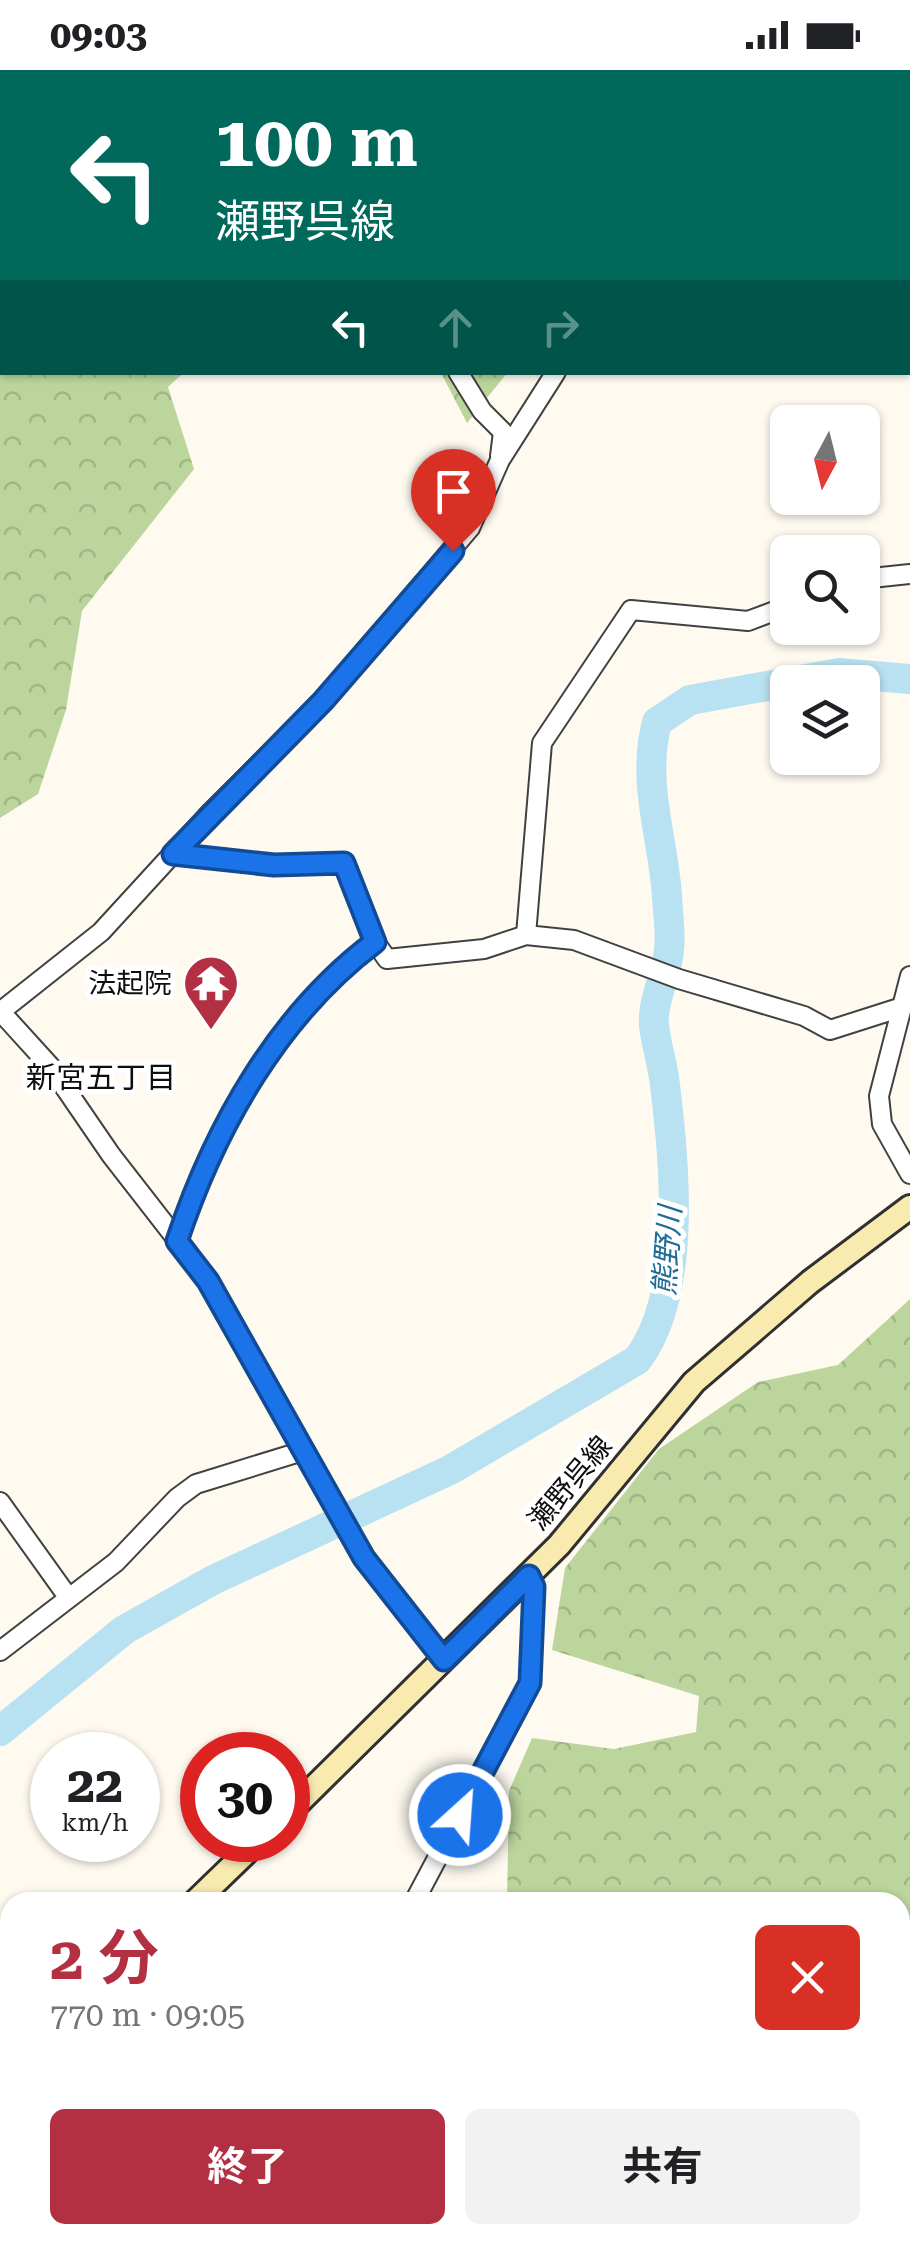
<!DOCTYPE html>
<html lang="ja">
<head>
<meta charset="utf-8">
<style>
	:root { --surface:#fff; --page:#f2f2f2; --text:#202124; --muted:#757577; --accent:#b33042 }
	body { margin:0; font-family:"Roboto Serif","Noto Sans JP",serif; background:var(--page); color:var(--text); height:100vh; display:flex; flex-direction:column; font-size:38px; white-space:nowrap }
	* { box-sizing:border-box; margin:0 }
	p { font-size:32px; color:var(--muted) }
	.icon { flex:none; width:55px; height:55px; fill:none; stroke:currentColor; stroke-width:2; stroke-linecap:round; stroke-linejoin:round }
	.map { position:relative; flex:1; overflow:hidden }
	.details { position:absolute; left:0px; top:1822px; width:910px; height:352px; display:flex; flex-direction:column; background:var(--surface); border-radius:30px 30px 0 0; box-shadow:0 2px 8px #0004 }
	.details>* { flex:none }
	.top-card { position:absolute; left:0px; top:0px; width:910px; height:305px; box-shadow:0 2px 8px #0004; background:#00695c; color:#fff; overflow:hidden }
	.needle { width:65px; rotate:187deg }
	.fabs { position:absolute; left:770px; top:335px; display:grid; gap:20px }
	.fabs a { display:grid; place-items:center; width:110px; height:110px; border-radius:15px; background:var(--surface); box-shadow:0 2px 8px #0004; font-size:50px }
	.speed { position:absolute; left:30px; top:1662px; display:flex; gap:20px; font-size:50px; font-weight:700; text-align:center }
	.speed>* { display:grid; place-content:center; width:130px; height:130px; border-radius:50%; background:var(--surface); box-shadow:0 2px 8px #0004; line-height:1 }
	.speed small { font-size:25px; font-weight:400 }
	.speed .limit { border:15px solid #d22; background:#fff; color:#111 }
	.pin { position:absolute; display:grid; place-items:center; width:85px; height:85px; color:#fff; margin:-102px -42px; border-radius:50% 50% 50% 0; rotate:-45deg; box-shadow:0 0 10px #0007 }
	.pin .icon { rotate:45deg }
	.me { position:absolute; width:110px; margin:-55px; rotate:26deg; stroke-linejoin:round; filter:drop-shadow(0 0 8px #0008) }
	.turn { display:flex; align-items:center; gap:35px; height:210px; padding:0 50px; font-size:45px }
	.turn .icon { width:130px; height:130px; stroke-width:2.5 }
	.turn b { display:block; font-size:70px; line-height:85px }
	.lanes { display:flex; align-items:center; height:95px; padding:0 50px; background:#0003; justify-content:center; gap:50px; direction:ltr }
	.lanes .off { opacity:.35 }
	.round { display:grid; place-items:center; flex:none; width:105px; height:105px; border-radius:15px; background:var(--page) }
	.headline { display:flex; align-items:center; justify-content:space-between; height:170px; padding:0 50px }
	h1 { font-size:60px; font-weight:700; line-height:75px; color:var(--accent) }
	.cta { display:flex; gap:20px; margin-top:auto; padding:20px 50px }
	.cta a { flex:1; height:115px; border-radius:15px; background:var(--accent); color:#fff; font-size:40px; font-weight:700; line-height:115px; text-align:center }
	.cta a+a { background:var(--page); color:var(--text) }
	.status { display:flex; justify-content:space-between; align-items:center; height:70px; padding:0 50px; background:var(--surface); direction:ltr }
	.status svg { height:28px; fill:currentColor }
	.map>svg:first-child { display:block }
	.forest { fill:url(#forest-crowns) }
	.lines { fill:none; stroke-linecap:round; stroke-linejoin:round }
	.river { stroke:#b8e1f1; stroke-width:30 }
	.minor-casing { stroke:#414141; stroke-width:22 }
	.secondary-casing { stroke:#303030; stroke-width:28 }
	.minor { stroke:#fff; stroke-width:18 }
	.secondary { stroke:#f9eab0; stroke-width:22 }
	.route-casing { stroke:#114b97; stroke-width:25 }
	.route { stroke:#1a73e8; stroke-width:18 }
	.labels { text-anchor:middle; dominant-baseline:central; stroke-width:10; stroke-linejoin:round; paint-order:stroke }
	.poi-label { font-size:28px; fill:#0e0e0e; stroke:#fff; text-anchor:end }
	.street-label { font-size:28px; fill:#0e0e0e; stroke:#fff }
	.neighbourhood-label { font-size:30px; fill:#0e0e0e; stroke:#fff }
	.water-label { font-size:30px; font-style:italic; fill:#206d96; stroke:#fff }
</style>
</head>
<body>
<div class="status"><b>09:03</b><svg viewBox="0 0 49 12"><path d="M0 12V9h3v3zM5 12V6h3v6zM10 12V3h3v9zM15 12V0h3v12zM26 1h20v11H26zM47 4h2v5h-2z"/></svg></div>
<div class="map">
<svg width="910" height="2173" viewBox="0 0 910 2173">
	<defs>
		<pattern id="forest-crowns" width="20" height="18" patternUnits="userSpaceOnUse" patternTransform="scale(2.5)"><rect width="20" height="18" fill="#bbd59c"/><path d="M2 6a3 3 0 1 1 6 0M12 15a3 3 0 1 1 6 0" fill="none" stroke="#a0b685"/></pattern>
	</defs>
	<rect width="100%" height="100%" fill="#fefaf0"/>
	<path class="forest" d="M0 0 399 2H2V302L183 303 168 317 194 399 82 541 66 640 38 724 0 748Z
		M571 0H734L735 2H567Z
		M441 303H507L467 353Z
		M910 1229V2173H361L360 2165H900V1832H507L509 1721 532 1668 614 1679 696 1662 699 1626 552 1580 565 1498 659 1379 758 1312 838 1295Z
		M10 2143V2165H260L264 2173H0V2145Z"/>
	<g class="lines">
		<path class="river" d="M0 1661 124 1560 213 1510 450 1400 637 1290C687 1225 675 1095 665 1015 663 995 656 975 654 955 652 930 667 905 669 880 671 863 668 844 667 826 663 766 641 713 657 652L690 630 839 603 910 609"/>
		<g class="minor-casing">
			<path id="minor" d="M477 0 479 2
				M801 0 802 2
				M908 58 910 57
				M908 171 910 175
				M458 302 482 341 503 362 500 386
				M862 509 910 504
				M173 784 273 795 344 793 375 872 387 889 484 879 526 865 574 870 679 909 804 946 830 960 902 937
				M526 865 542 673 631 540 748 551 788 536
				M910 906 879 1026 882 1054 910 1104
				M0 941 50 996 111 1085 209 1211 363 1488 444 1590
				M0 942 101 862 211 742 323 631 470 458 500 390 556 302
				M177 1171C216 1057 278 946 375 872
				M0 1432 68 1527
				M0 1581 116 1492 177 1428 196 1414 303 1381
				M414 1832 530 1613 533 1517 529 1505
				M0 2147 10 2141"/>
		</g>
		<g class="secondary-casing">
			<path id="secondary" d="M288 1743 559 1475 694 1312 810 1212 910 1137
				M195 1832 259 1770
				M0 2025 10 2015"/>
		</g>
		<use href="#minor" class="minor"/>
		<use href="#secondary" class="secondary"/>
	</g>
	<g class="lines">
		<g class="route-casing">
			<path id="route" d="M453 481 323 631 173 784 274 795 344 793 375 872C278 945 215 1057 177 1171L208 1211 364 1488 444 1590 529 1506 534 1517 530 1613 460 1745"/>
		</g>
		<use href="#route" class="route"/>
	</g>
	<defs>
		<g id="temple-pin" transform="scale(2.875)"><path d="M0 17L-7.5 6A9.5 9.5 0 1 1 7.5 6Z" fill="#b33042" stroke="#fff"/><path d="M0-6L5-2H3V0L6.5 2.5H4V6H1.5V3h-3V6H-4V2.5H-6.5L-3 0V-2H-5Z" fill="#fff"/></g>
	</defs>
	<g fill-rule="evenodd">
		<use href="#temple-pin" x="211" y="913"/>
	</g>
	<g class="labels">
		<g class="poi-label">
			<text x="172" y="913">法起院</text>
		</g>
		<g class="street-label">
			<text transform="translate(570 1413) rotate(-50)">瀬野呉線</text>
		</g>
		<g class="neighbourhood-label">
			<text x="101" y="1007">新宮五丁目</text>
		</g>
		<g class="water-label">
			<text transform="translate(667 1181) rotate(-86)">熊野川</text>
		</g>
	</g>
</svg>
<div class="fabs">
<a><svg class="needle" viewBox="-14 -14 28 28"><path d="M0-13l5 13h-10z" fill="#e53935"/><path d="M0 13l5-13h-10z" fill="#757577"/></svg></a>
<a><svg class="icon" aria-label="search" viewBox="0 0 24 24"><circle cx="10" cy="10" r="6"/><path d="M15 15l6 6"/></svg></a>
<a><svg class="icon" aria-label="layers" viewBox="0 0 24 24"><path d="M12 4l9 5-9 5-9-5zM3 14l9 5 9-5"/></svg></a>
</div>
<div class="speed"><div>22<small>km/h</small></div><div class="limit">30</div></div>
<div class="pin" style="left:453px;top:481px;background:#d93025"><svg class="icon" aria-label="arrive" viewBox="0 0 24 24"><path d="M6 21V4h12l-3 4 3 4H6"/></svg></div>
<svg class="me" style="left:460px;top:1745px" viewBox="-20 -20 40 40"><circle r="17" fill="#1a73e8" stroke="#fff" stroke-width="3"/><path d="M0-11L8 9 0 5-8 9z" fill="#fff"/></svg>
<div class="top-card">
<div class="turn"><svg class="icon" aria-label="left" viewBox="0 0 24 24"><path d="M17 20v-9H6M10 6l-5 5 5 5"/></svg><div><b>100 m</b>瀬野呉線</div></div>
<div class="lanes"><svg class="icon" aria-label="left" viewBox="0 0 24 24"><path d="M17 20v-9H6M10 6l-5 5 5 5"/></svg><svg class="icon off" aria-label="ahead" viewBox="0 0 24 24"><path d="M12 20V5M6 11l6-6 6 6"/></svg><svg class="icon off" aria-label="right" viewBox="0 0 24 24"><path d="M7 20v-9h11M14 6l5 5-5 5"/></svg></div>
</div>
<section class="details">
<div class="headline"><div><h1>2 分</h1><p>770 m · 09:05</p></div><a class="round" style="background:#d93025;color:#fff"><svg class="icon" aria-label="close" viewBox="0 0 24 24"><path d="M6 6l12 12M18 6L6 18"/></svg></a></div>
<div class="cta"><a>終了</a><a>共有</a></div>
</section>
</div>
</body>
</html>
